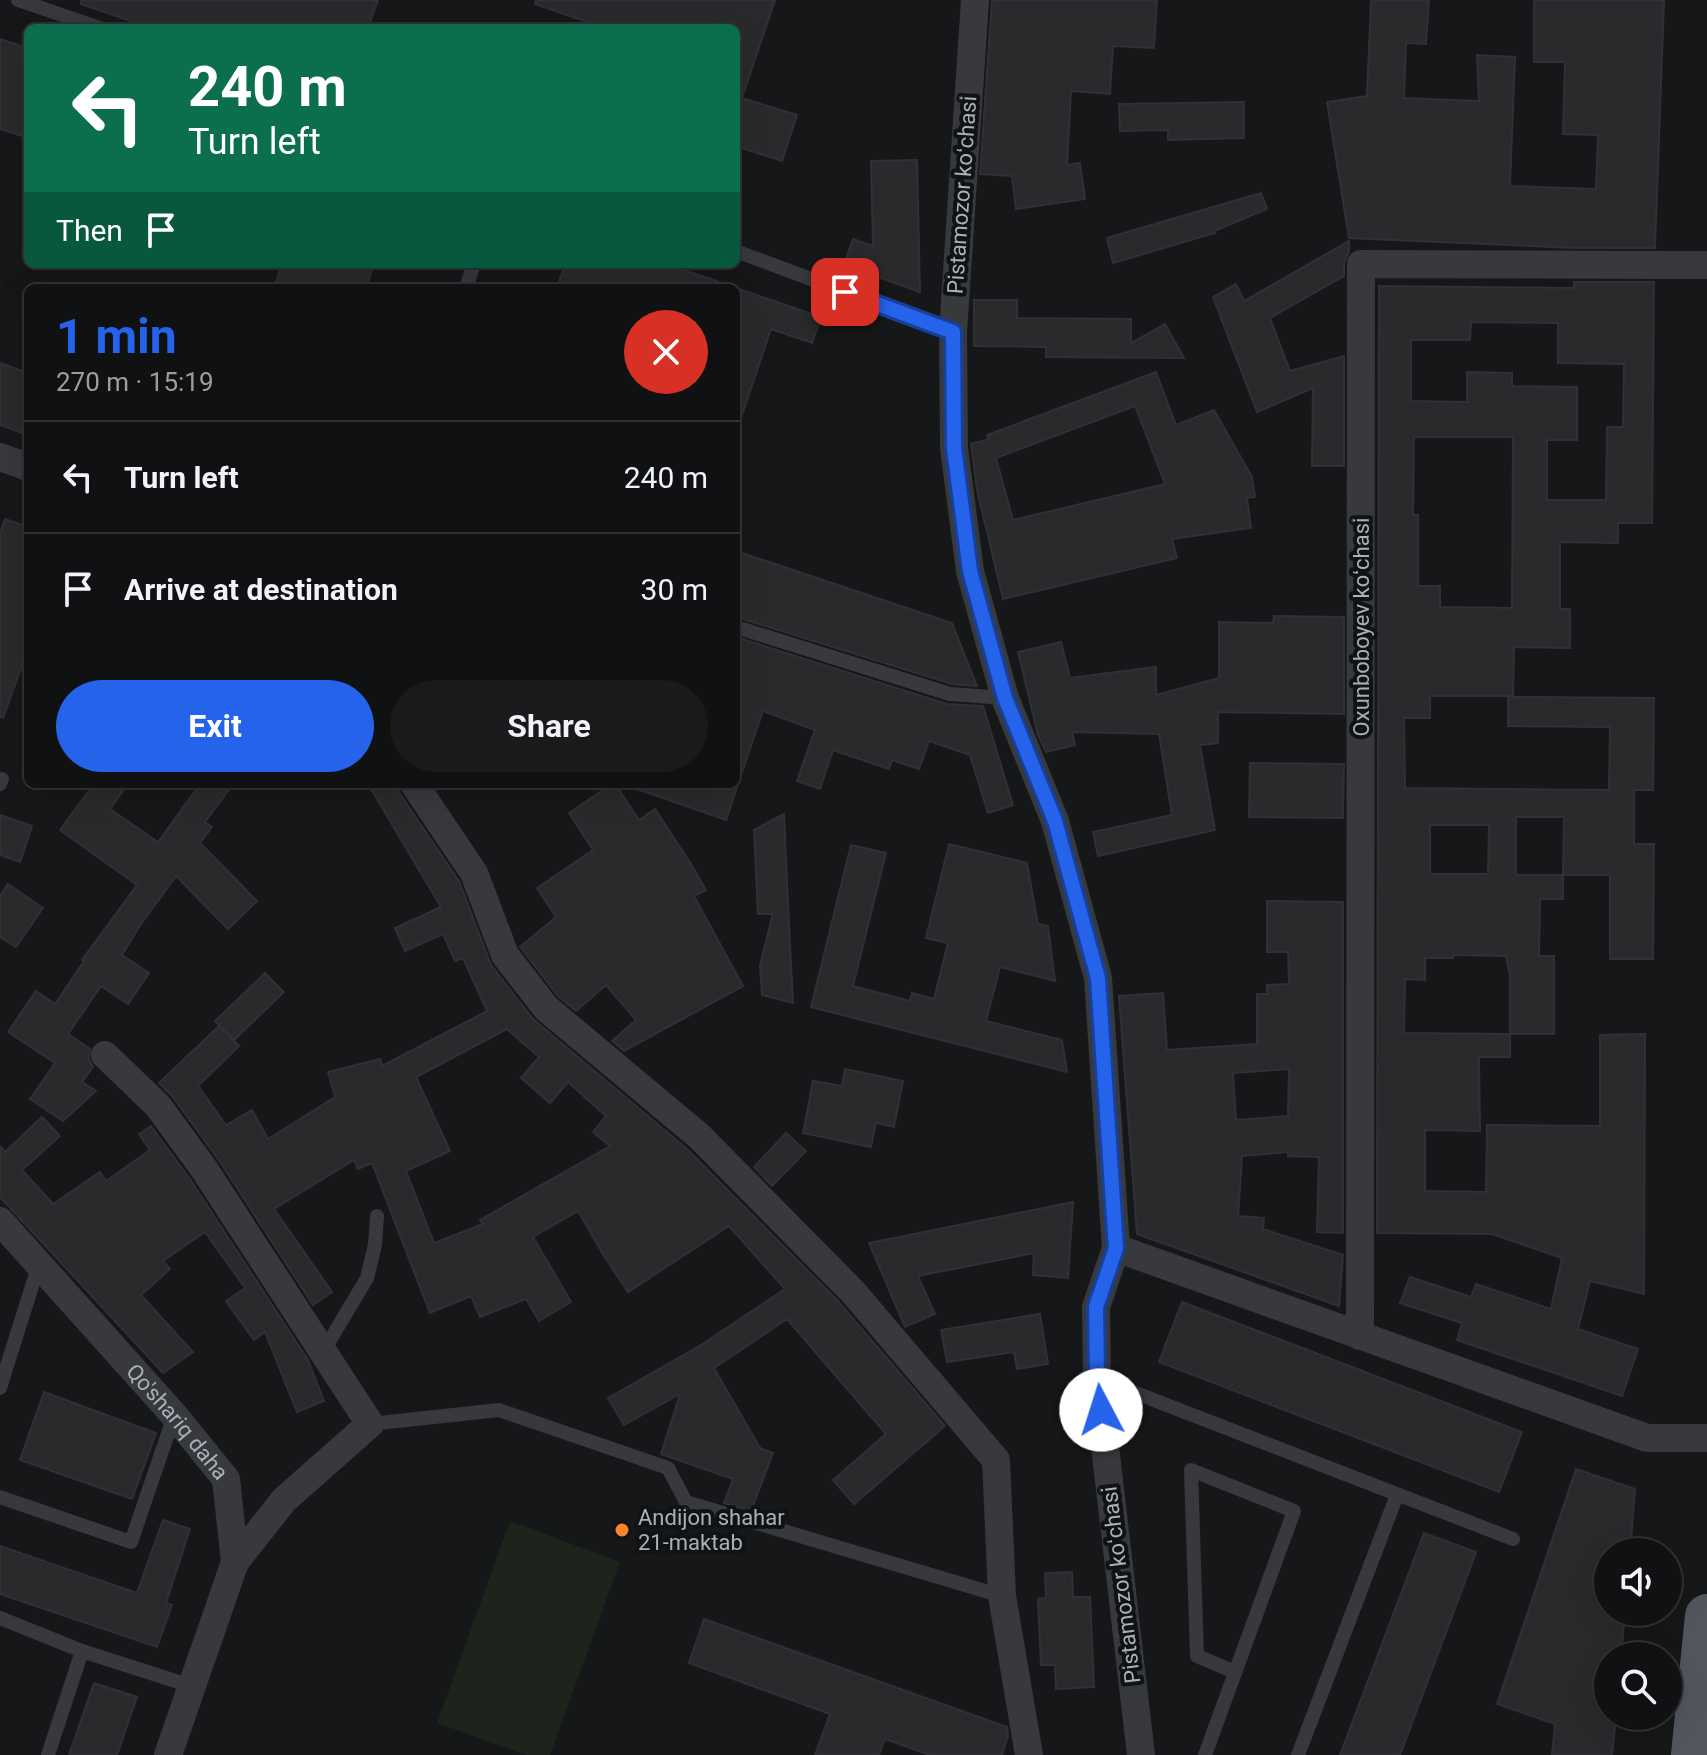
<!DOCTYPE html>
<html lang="en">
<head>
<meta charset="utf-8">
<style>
	:root { --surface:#101112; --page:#191a1b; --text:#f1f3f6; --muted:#9c9d9f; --line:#303132; --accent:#2563eb }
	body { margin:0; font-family:Roboto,sans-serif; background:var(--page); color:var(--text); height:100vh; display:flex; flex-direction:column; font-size:30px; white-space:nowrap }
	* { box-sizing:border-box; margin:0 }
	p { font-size:26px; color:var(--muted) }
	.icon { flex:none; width:44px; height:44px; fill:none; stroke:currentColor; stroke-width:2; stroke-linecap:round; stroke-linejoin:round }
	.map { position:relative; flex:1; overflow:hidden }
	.panel { position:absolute; left:24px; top:284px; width:716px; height:504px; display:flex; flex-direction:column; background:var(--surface); border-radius:12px; box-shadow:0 8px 32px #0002,0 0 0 2px var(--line) }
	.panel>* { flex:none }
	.top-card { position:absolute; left:24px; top:24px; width:716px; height:244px; border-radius:12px; box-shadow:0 8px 32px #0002,0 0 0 2px var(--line); background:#0b6e4f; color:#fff; overflow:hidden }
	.tools { position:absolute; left:1594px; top:1538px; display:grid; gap:16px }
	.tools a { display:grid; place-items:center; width:88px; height:88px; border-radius:50%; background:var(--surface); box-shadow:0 8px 32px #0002,0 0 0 2px var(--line); font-size:40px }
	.pin { position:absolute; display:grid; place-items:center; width:68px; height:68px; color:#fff; margin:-34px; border-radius:16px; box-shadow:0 4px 12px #0006 }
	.me { position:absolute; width:88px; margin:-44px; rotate:355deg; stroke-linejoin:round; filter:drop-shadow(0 0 6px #0008) }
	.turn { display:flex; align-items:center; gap:28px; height:168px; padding:0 32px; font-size:36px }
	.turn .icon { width:104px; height:104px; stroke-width:2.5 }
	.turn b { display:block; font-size:56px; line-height:68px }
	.then { display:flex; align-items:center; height:76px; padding:0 32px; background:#0003; gap:16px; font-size:30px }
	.round { display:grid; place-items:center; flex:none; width:84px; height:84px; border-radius:42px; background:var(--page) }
	.summary { display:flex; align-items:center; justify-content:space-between; height:136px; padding:0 32px }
	h1 { font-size:48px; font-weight:700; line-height:60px; color:var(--accent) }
	.button { display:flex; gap:16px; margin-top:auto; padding:16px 32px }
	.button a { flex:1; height:92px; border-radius:48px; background:var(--accent); color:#fff; font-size:32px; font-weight:700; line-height:92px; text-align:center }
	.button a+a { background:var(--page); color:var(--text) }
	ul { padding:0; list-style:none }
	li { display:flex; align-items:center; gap:24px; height:112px; padding:0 32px; border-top:2px solid var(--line) }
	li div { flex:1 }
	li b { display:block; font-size:30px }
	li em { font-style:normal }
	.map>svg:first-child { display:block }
	.green { fill:#1c241c }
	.building { fill:#292a2c; stroke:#303134; stroke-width:2; fill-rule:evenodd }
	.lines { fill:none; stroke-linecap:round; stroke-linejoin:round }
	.lane { stroke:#37393d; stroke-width:14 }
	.street { stroke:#37393d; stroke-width:28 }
	.primary { stroke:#53575d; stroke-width:44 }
	.route-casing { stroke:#184099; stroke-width:20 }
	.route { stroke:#2563eb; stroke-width:14 }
	.poi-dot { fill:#fb832b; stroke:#111213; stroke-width:3 }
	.labels { text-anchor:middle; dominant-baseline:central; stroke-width:8; stroke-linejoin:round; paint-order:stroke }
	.street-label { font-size:22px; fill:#a7b1b9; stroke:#111213 }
	.poi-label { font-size:22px; fill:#a7b1b9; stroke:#111213; text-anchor:start }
</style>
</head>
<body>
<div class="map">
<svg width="1707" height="1755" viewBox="0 0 1707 1755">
	<rect width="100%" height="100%" fill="#161718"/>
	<path class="green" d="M510 1521 620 1562 550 1755H526L437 1723Z"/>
	<path class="building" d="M81 0H378L368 28H151L81 4Z
		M536 0H775L742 98 797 115 782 161 736 146V28H605L535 4Z
		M992 0H1157L1154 48 1113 46 1110 94 1071 91 1067 165 1080 163 1085 199 1016 209 1012 176 980 174Z
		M1371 0H1429L1426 44 1406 43 1404 98 1479 101 1477 55 1515 57 1510 186 1596 189 1598 135 1563 134 1565 62H1534V0H1664L1655 248H1574L1349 238 1327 102 1367 96Z
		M0 39 28 48V138L0 129Z
		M1244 102V138L1168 140V130L1120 131 1119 104Z
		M917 160 920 292 844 265 853 239 873 246 871 161Z
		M1261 193 1267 209 1214 231 1215 233 1113 263 1107 238Z
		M1349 241V252L1344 263V276L1270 318 1290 371 1344 356V466H1312L1313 388 1257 412 1213 297 1236 284 1244 301Z
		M282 264H374L366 288H274Z
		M565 264H666L725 284 724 288H557Z
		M1574 282H1654L1652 523H1618V543L1560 542V609H1570V648L1514 647 1513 696H1430V718H1404L1405 788 1609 790 1610 727 1508 726V697L1654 698 1653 790H1634V844H1654L1653 959H1610V875H1563V899H1540L1539 956H1554V1034H1510V1057H1479L1480 1131 1425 1130V1191L1486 1192 1487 1125 1600 1126V1035L1645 1034 1644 1294 1590 1281 1578 1329 1638 1349 1622 1396 1457 1340 1462 1323 1400 1303 1410 1277 1471 1297 1476 1284 1551 1309 1562 1258 1492 1234 1377 1233 1379 286 1574 288ZM1471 322 1558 323V363L1624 364 1623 427H1607L1606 500H1547V440H1577V387L1512 386V373L1467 372V402L1411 401V340H1470ZM1414 437H1513L1512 608 1440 607V586H1418V515H1413ZM1516 817H1564L1563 875H1516ZM1430 825H1489L1488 874H1430ZM1453 955 1506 956 1510 976V1034L1404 1033 1405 979 1425 980V958H1453Z
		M736 288 821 317 812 343 771 329 740 421 736 420Z
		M974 300H1017V318L1131 319V343L1165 324 1184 358 1046 357V347L974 346Z
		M0 363 28 373V435L0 425Z
		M1156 372 1176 425 1214 410 1252 477 1255 497 1247 498 1251 528 1172 539 1177 558 1003 599 977 490 971 444 989 439 987 435ZM1135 406 1165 484 1013 520 996 458Z
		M5 519 28 527V649L3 718 0 717V534Z
		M736 551 952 623 977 686 952 684 736 617Z
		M1274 616 1344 617V714L1218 712V743L1200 745 1215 830 1098 856 1093 832 1172 815 1159 734 1072 732 1075 745 1046 752 1038 735 1018 652 1061 642 1070 678 1156 667V695L1219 678V622L1273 623Z
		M736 637 947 704 983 706 1013 805 988 813 970 755 929 741 919 769 892 760 889 769 833 750 820 789 797 781 815 730 763 711 740 778 736 777Z
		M1250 763 1344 764 1343 818 1249 817Z
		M94 784H128L110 809 158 842 200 784H233L205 822 212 827 200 843 257 901 228 929 176 876 139 927 122 955 149 973 128 1004 101 986 68 1034 90 1049 89 1059 93 1067 82 1082 96 1091 63 1121 30 1099 55 1063 8 1032 36 991 55 1004 84 961 82 960 137 885 60 830Z
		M368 784H397L400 794 459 881 491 965 533 1019 687 1149 837 1300 945 1426 854 1504 833 1480 886 1434 787 1319 714 1368 760 1448 773 1453 751 1511 724 1503 733 1479 661 1454 680 1394 624 1425 608 1398 701 1345 785 1289 729 1226 628 1292 604 1256 578 1211 533 1237 571 1302 539 1321 526 1299 480 1317 471 1296 430 1313 372 1163 358 1169 354 1160 274 1209 332 1292 313 1305 218 1159 172 1096 159 1083 219 1026 239 1046 198 1086 226 1125 252 1110 268 1139 335 1097 328 1072 380 1059 382 1066 487 1011 463 958 455 961 443 934 405 951 395 928 441 907ZM507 1029 539 1057 521 1078 550 1103 568 1082 606 1116 593 1132 610 1146 480 1220 483 1224 434 1243 406 1171 450 1151 416 1077Z
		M612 784H615L639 820 655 809 691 864 706 890 694 896 743 986 624 1051 612 1041 636 1020 606 985 576 1011 558 996 520 947 556 917 537 888 593 850 569 813Z
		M634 784H738L726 820 634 788Z
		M784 814 787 883 793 1003 762 995 760 965 773 914H758L754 830Z
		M0 815 32 826 20 862 0 855Z
		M949 844 1027 863 1038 924 1048 926 1055 981 1000 967 986 1021 1062 1040 1067 1072 811 1007 851 845 886 853 853 986 910 1001 912 993 934 999 948 943 926 938Z
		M8 884 43 908 16 947 0 937V896Z
		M1267 901 1343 902V1233L1317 1232 1319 1157 1288 1156V1152L1242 1156 1238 1216 1264 1218 1263 1229 1343 1255 1339 1306 1137 1234 1119 996 1163 993 1167 1050 1257 1044V994H1267V985L1289 984 1288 952H1267ZM1289 1069 1288 1116 1236 1120 1233 1073Z
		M265 973 284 992 234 1040 215 1021Z
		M845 1069 903 1081 894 1127 876 1123 871 1147 803 1133 813 1081 842 1086Z
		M42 1117 60 1136 22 1170 53 1204 100 1172 106 1181 150 1150 139 1134 151 1126 190 1179 308 1360 324 1401 297 1412 265 1332 254 1340 226 1301 245 1288 205 1232 163 1261 170 1269 141 1295 193 1352 163 1373 0 1197V1146L5 1152Z
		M786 1133 806 1151 772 1186 754 1167Z
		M1073 1202 1068 1278 1033 1275 1034 1253 918 1276 935 1314 905 1327 869 1243Z
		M1182 1302 1522 1432 1499 1492 1159 1362Z
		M1040 1314 1048 1364 1017 1369 1014 1352 947 1362 941 1330Z
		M44 1392 156 1433 132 1499 20 1460Z
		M1576 1469 1635 1489 1630 1552H1608V1612H1625L1621 1656H1608V1716H1616L1612 1755H1552L1555 1724 1497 1704Z
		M163 1520 190 1529 166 1603 172 1605 157 1647 0 1594V1546L137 1593Z
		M1424 1533 1476 1552 1400 1755H1340Z
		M1072 1572 1073 1597H1090L1094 1687 1056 1689 1055 1665H1041L1038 1599 1046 1598 1045 1573Z
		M704 1619 1007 1727 1008 1736 1002 1755H930L885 1739 879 1755H815L830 1714 689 1663Z
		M94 1683 137 1697 117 1755H69Z"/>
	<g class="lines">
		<path class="lane" d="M18 0 100 28
			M736 251 953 332
			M466 288 474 264
			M736 627 950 694 1005 698
			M0 784 2 779
			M323 1352 367 1278 375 1245 377 1216
			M1097 1378 1513 1539
			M0 1388 39 1264
			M370 1424 499 1410 668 1468 686 1502 1002 1596
			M0 1497 131 1542 174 1416
			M0 1618 82 1651
			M48 1755 82 1651 191 1686
			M1205 1755 1294 1511 1191 1470 1197 1656 1235 1672
			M1298 1755 1397 1495"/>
		<g class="street">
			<path d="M975 0 953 332 954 448 970 571 1005 698 1055 821 1098 978 1116 1248 1096 1307 1097 1378 1141 1755"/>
			<path d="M0 457 28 467"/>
			<path d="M414 784 474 873 505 955 546 1008 699 1136 853 1292 996 1460 1002 1596 1029 1755"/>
			<path d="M105 1055 158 1106 204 1169 370 1424 284 1500 235 1562"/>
			<path id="s1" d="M0 1221 174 1415 226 1479 235 1562 168 1755"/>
			<path d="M1116 1248 1647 1438H1707"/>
			<path d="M1360 1336 1361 264 1707 265"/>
		</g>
		<path class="primary" d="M1693 1755 1707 1616"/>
	</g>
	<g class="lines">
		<g class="route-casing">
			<path id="route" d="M845 292 953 332 954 448 970 571 1005 698 1055 821 1098 978 1116 1248 1096 1307 1097 1378 1101 1410"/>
		</g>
		<use href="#route" class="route"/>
	</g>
	<circle class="poi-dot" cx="622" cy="1530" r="8"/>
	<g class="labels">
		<g class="street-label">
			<text transform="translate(962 195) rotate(-86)">Pistamozor koʻchasi</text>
			<text transform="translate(1361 627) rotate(-90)">Oxunboboyev koʻchasi</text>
			<text stroke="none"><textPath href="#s1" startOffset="268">Qo'shariq daha</textPath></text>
			<text transform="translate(1121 1585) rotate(-97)">Pistamozor koʻchasi</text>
		</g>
		<g class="poi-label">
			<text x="638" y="1517">Andijon shahar<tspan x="638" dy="25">21-maktab</tspan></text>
		</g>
	</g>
</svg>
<div class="tools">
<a><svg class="icon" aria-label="sound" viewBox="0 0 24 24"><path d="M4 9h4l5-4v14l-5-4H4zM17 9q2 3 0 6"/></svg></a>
<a><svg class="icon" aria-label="search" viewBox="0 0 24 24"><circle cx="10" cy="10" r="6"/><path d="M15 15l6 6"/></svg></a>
</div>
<div class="pin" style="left:845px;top:292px;background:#d93025"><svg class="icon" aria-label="arrive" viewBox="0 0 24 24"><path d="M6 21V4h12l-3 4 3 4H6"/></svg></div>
<svg class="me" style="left:1101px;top:1410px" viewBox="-20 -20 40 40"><circle r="19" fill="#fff"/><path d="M0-13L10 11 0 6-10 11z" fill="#2563eb"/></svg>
<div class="top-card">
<div class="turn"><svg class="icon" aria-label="left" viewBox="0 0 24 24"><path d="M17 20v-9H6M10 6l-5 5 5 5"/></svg><div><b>240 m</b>Turn left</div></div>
<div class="then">Then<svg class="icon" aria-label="arrive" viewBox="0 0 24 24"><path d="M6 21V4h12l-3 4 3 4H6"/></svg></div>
</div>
<section class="panel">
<div class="summary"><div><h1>1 min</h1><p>270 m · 15:19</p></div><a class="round" style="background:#d93025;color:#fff"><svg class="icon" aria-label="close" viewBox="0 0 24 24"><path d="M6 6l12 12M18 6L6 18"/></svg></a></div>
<ul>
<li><svg class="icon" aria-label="left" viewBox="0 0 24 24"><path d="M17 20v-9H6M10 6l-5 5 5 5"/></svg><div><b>Turn left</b></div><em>240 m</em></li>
<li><svg class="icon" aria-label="arrive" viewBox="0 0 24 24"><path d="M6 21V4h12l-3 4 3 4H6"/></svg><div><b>Arrive at destination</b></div><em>30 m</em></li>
</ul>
<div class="button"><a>Exit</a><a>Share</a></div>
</section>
</div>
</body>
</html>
